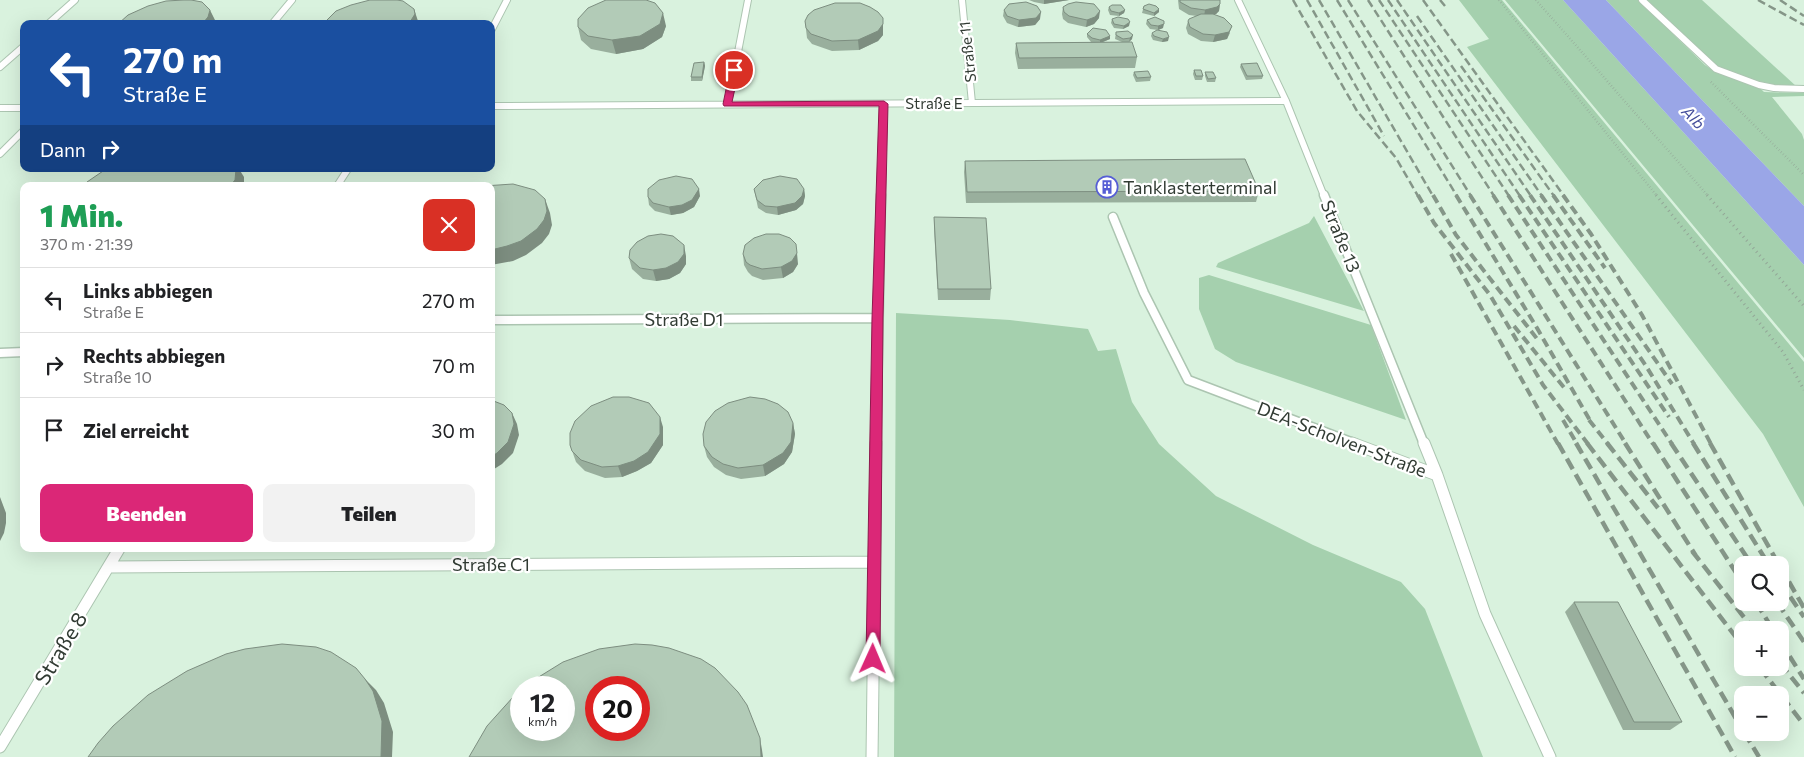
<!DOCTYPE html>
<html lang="de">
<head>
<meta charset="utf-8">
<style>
	:root { --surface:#fff; --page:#f2f2f2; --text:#202124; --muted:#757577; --line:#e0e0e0; --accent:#db2777 }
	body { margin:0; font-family:Commissioner,sans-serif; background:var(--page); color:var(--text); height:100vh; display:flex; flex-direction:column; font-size:19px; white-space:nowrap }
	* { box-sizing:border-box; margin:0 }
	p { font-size:16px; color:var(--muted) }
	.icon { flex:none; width:28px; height:28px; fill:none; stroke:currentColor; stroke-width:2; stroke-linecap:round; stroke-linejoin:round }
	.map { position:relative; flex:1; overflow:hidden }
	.panel { position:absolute; left:20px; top:182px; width:475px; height:370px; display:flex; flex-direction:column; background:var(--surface); border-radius:10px; box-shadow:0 5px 20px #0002 }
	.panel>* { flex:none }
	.guide { position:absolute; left:20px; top:20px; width:475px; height:152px; border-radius:10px; box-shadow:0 5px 20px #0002; background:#1a4fa0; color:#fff; overflow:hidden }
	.tools { position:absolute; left:1734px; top:556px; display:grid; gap:10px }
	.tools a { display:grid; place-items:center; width:55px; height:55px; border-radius:10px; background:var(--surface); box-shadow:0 5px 20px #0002; font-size:25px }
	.speed { position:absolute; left:510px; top:676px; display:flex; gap:10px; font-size:25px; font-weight:700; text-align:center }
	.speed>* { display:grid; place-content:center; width:65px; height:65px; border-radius:50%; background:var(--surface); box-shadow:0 5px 20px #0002; line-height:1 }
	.speed small { font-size:12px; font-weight:400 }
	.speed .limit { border:8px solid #d22; background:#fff; color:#111 }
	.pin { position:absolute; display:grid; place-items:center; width:42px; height:42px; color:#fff; margin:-21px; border:2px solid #fff; border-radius:50%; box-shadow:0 1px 5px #0007 }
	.me { position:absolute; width:55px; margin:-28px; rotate:1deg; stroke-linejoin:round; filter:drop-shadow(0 0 4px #0008) }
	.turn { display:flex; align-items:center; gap:18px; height:105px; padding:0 20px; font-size:22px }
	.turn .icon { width:65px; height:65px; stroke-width:2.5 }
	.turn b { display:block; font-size:35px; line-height:42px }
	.then { display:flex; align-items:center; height:48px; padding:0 20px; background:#0003; gap:10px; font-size:19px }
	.round { display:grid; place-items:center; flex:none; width:52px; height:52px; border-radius:10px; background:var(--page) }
	.overview { display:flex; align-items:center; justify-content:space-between; height:85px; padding:0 20px }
	h1 { font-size:30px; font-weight:800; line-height:38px; color:#1e9e55 }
	.action { display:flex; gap:10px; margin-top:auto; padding:10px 20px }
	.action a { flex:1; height:58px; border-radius:10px; background:var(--accent); color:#fff; font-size:20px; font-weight:800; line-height:58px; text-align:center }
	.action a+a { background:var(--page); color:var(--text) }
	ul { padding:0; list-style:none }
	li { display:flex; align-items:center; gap:15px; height:65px; padding:0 20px; border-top:1px solid var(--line) }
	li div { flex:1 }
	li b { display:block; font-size:19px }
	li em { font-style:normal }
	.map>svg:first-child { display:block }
	.green { fill:#a5d0ae }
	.water { fill:#9aa6e7 }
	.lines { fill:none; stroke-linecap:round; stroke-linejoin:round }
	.service-far2-casing { stroke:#acc5b1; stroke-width:8 }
	.service-far1-casing { stroke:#acc5b1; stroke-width:11 }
	.service-casing { stroke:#acc5b1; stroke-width:13 }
	.path-far1 { stroke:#93a697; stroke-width:2.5; stroke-dasharray:0.5 2.5; stroke-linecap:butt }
	.path { stroke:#93a697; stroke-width:3; stroke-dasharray:1 4; stroke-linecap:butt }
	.service-far2 { stroke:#fff; stroke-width:6 }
	.service-far1 { stroke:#fff; stroke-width:8 }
	.service { stroke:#fff; stroke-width:11 }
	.rail-far2 { stroke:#859688; stroke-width:2.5; stroke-dasharray:8 4; stroke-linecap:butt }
	.rail-far1 { stroke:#859688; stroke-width:4; stroke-dasharray:9 5; stroke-linecap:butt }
	.rail { stroke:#859688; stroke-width:4.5; stroke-dasharray:12 6; stroke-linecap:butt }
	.wall { fill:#99af9d }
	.shaded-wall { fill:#7d8e80 }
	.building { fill:#b2cbb7; stroke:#7d8e80; fill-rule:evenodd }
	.route { fill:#db2777; stroke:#8e194d }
	.labels { text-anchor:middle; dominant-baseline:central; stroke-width:4.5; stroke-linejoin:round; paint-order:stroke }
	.far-street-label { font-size:15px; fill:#313b33; stroke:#fff }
	.far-water-label { font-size:16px; font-style:italic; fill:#454e9b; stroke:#fff }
	.poi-label { font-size:18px; fill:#313b33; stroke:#fff; text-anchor:start }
	.street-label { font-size:18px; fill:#313b33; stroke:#fff }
	.near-street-label { font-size:21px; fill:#313b33; stroke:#fff }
</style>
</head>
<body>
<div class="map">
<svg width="1804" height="757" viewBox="0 0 1804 757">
	<rect width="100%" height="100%" fill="#d9f2de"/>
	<path class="green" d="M1459 0H1502L1804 362V507L1763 434 1467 47 1489 39Z
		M1505 0H1563L1804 265V358Z
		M1606 0H1638L1705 65 1717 73 1759 87 1764 92 1804 93V96L1772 97 1802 134 1804 140V206Z
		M1646 0H1702L1797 87 1759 83 1720 69Z
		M1314 216 1364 311 1216 267 1218 263 1309 223Z
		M1209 275 1371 325 1406 420 1236 362 1215 349 1199 309V278Z
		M896 313 1010 320 1088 329 1098 351 1116 349 1132 402 1159 444 1216 496 1313 545 1401 582 1425 609 1483 757H894Z"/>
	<path class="water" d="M1563 0H1606L1804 206V265Z"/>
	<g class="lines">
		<g class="service-far2-casing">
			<path id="service-far2" d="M962 0 972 103
				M1238 0 1286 101 1324 196
				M1642 0 1716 69 1759 85 1774 88 1804 89
				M48 24 75 0
				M272 24 292 0
				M491 31 507 0
				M0 67 24 46
				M728 104 748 0
				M491 106 1286 101
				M0 108H24
				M0 154 24 130
				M337 186 348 169
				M881 196 884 104"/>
		</g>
		<g class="service-far1-casing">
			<path id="service-far1" d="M1324 195 1424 444
				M1113 217 1144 293 1188 380 1356 444
				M491 320 877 318
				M0 353 24 352
				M876 444 881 195"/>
		</g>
		<g class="service-casing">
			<path id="service" d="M1352 443 1437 475 1485 614 1550 757
				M1424 443 1437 475
				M109 567 874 562
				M0 747 119 549
				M872 757 876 443"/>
		</g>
		<path class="path-far1" d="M1499 0 1657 196
			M1536 0 1708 196
			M1711 82 1804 175"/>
		<path class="path" d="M1656 195 1783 352 1804 390
			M1707 195 1804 306"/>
		<use href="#service-far2" class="service-far2"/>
		<use href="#service-far1" class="service-far1"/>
		<use href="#service" class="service"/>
		<path class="rail-far2" d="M1293 0 1357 111 1396 158 1418 196
			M1307 0 1384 136
			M1319 0 1433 196
			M1337 0 1457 196
			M1348 0 1471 196
			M1368 0 1494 196
			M1379 0 1509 196
			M1388 0 1520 196
			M1397 0 1531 196
			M1423 0 1564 196
			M1440 0 1445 6
			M1758 0 1804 25
			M1780 0 1804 16
			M1417 16 1542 196
			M1461 66 1554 196"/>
		<path class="rail-far1" d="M1418 195 1434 223 1490 295 1543 385 1588 444
			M1433 195 1456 235 1538 340
			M1456 195 1537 328 1592 424
			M1470 195 1626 444
			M1493 195 1653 444
			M1508 195 1672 444
			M1519 195 1669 417
			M1530 195 1646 366 1694 444
			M1541 195 1672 384
			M1553 195 1605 268
			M1563 195 1591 234 1642 315 1711 444
			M1451 254 1558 444
			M1514 326 1566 390
			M1563 420 1577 444
			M1589 420 1608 444"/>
		<path class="rail" d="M1558 443 1735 757
			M1576 443 1742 729
			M1587 443 1742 645
			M1607 443 1658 508
			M1625 443 1696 556
			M1653 443 1742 582
			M1671 443 1752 565
			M1693 443 1769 565
			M1710 443 1779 565
			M1692 551 1754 630
			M1780 566 1804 608
			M1780 582 1804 617
			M1756 602 1773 630
			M1777 602 1804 642
			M1780 641 1804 679
			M1780 663 1804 693
			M1760 668 1804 725
			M1744 732 1759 757"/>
	</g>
	<path class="wall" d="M1029 0H1069L1044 4 1034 2Z
		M1178 0H1220L1219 11 1216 14H1213L1230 33 1227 39 1213 42 1201 41 1188 34 1186 28 1188 21 1197 16 1189 15 1179 9Z
		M1144 6 1159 12 1154 16 1142 13Z
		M1063 7 1099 18 1094 24 1086 27 1068 23 1063 19 1062 14Z
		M1109 7 1125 10 1124 13 1119 16 1110 15 1108 10Z
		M1004 10 1040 19 1035 25 1018 27 1007 23 1003 16Z
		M1112 19 1129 26 1123 29 1114 28 1111 23Z
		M1147 20 1163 28 1158 30 1150 29 1146 24Z
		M805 21 883 35 878 41 859 50 832 51 812 44 807 38Z
		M666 26 662 37 643 49 616 54 591 49 581 40 578 27Z
		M1116 32 1132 39 1129 42 1137 57 1135 68 1018 69 1015 53 1016 43 1095 42H1091L1087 37V34L1110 36V39L1103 42H1122L1115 39Z
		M1152 33 1168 41 1162 42 1153 40 1151 36Z
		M704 62 705 66 702 81H691V77Z
		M1241 64 1263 76 1262 79 1246 80 1240 67Z
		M1194 70 1203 76 1202 80H1195L1193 74Z
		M1134 72 1151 77 1150 81 1136 82 1133 75Z
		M1205 72 1216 78 1215 82H1207L1205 76Z
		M965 161 1259 191 1256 202 966 203 964 172Z
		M754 189H804L805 196 803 204 796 210 778 215 766 213 758 208Z
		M700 196 694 207 683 213 671 215 655 211 649 205 648 197Z
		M934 217 991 289 990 300H938L934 228Z
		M743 254 798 264 793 272 783 278 763 280 752 276 748 272 744 265Z
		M686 256V264L680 273 669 279 656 281 643 279 632 269 629 258Z
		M793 423 795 434 792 452 784 464 765 476 741 479 726 475 714 467 707 457 704 446Z
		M663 427V445L651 463 637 471 622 477 605 478 585 471 576 462 570 445Z
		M1574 602 1682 722 1670 730H1623L1565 612Z"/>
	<path class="shaded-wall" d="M1044 0H1069L1044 4Z
		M1220 4 1219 11 1216 14 1204 17 1205 10Z
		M414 9 419 24H407Z
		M1159 9V12L1154 16V13Z
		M210 10 217 24H202Z
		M1125 10 1124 13 1119 16V13Z
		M1100 11 1099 18 1094 24 1086 27 1087 20Z
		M1041 12 1040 19 1035 25 1018 27 1019 20Z
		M663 13 666 26 662 37 643 49 616 54 612 40Z
		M883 18V35L878 41 859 50 858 40Z
		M1130 22 1129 26 1123 29 1124 26Z
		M1164 24 1163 28 1158 30V26Z
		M1232 26 1227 39 1213 42 1215 35Z
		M1133 35 1132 39 1129 42 1130 38Z
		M1110 36V39L1100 43V40Z
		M1169 37 1168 41 1162 42 1163 39Z
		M704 62 705 66 702 81V77Z
		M236 169H239L244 177V186H230Z
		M699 189 700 196 694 207 683 213 671 215 669 207Z
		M804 189 805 196 803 204 796 210 778 215 777 207Z
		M545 199 550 213 552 225 549 234 542 243 526 255 513 261 491 265V250Z
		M684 245 686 256V264L680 273 669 279 656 281 653 270Z
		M797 253 798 264 793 272 783 278 781 267Z
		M512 413 517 424 519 435 513 453 502 464 491 471V457Z
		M660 417 663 427V445L651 463 637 471 622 477 618 466Z
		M793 423 795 434 792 452 784 464 765 476 763 465Z
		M0 497 6 513V523L4 533 0 541Z
		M365 679 376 690 384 703 393 732 392 757H381Z
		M760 738 762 750 763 757H761Z"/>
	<path class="building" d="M184 0H191L202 2 210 10 208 17 203 23 202 24H118L128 15 148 6 166 1Z
		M370 0H397L403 1 414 9 415 14 410 22 407 24H325V22L336 11 351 5Z
		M606 0H646L655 3 663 13 660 24 640 36 612 40 588 36 578 27V19L588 8Z
		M1180 0H1220V4L1217 7 1205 10 1191 8 1180 2Z
		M1026 2 1037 6 1041 12 1036 18 1019 20 1007 16 1004 10 1009 4Z
		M1076 2 1094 4 1100 11 1095 17 1087 20 1069 16 1064 12 1063 7 1068 4Z
		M835 3H860L870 7 878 12 883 18V24L878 31 858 40 832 41 811 34 806 28 805 21 808 15 814 10Z
		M1149 4 1156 6 1159 9 1154 13 1143 9 1144 6Z
		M1112 5H1121L1125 10 1119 13 1111 11 1109 7Z
		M1201 14H1213L1224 18 1232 26 1229 32 1215 35 1203 34 1190 27 1188 21 1189 19Z
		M1118 17 1128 19 1130 22 1124 26 1114 24 1112 19Z
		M1155 17 1164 21V24L1158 26 1151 25 1147 20Z
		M1093 28 1106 30 1110 36 1100 40 1092 38 1087 34Z
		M1157 30 1167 32 1169 37 1163 39 1154 36 1152 33Z
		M1128 31 1133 35 1130 38 1123 39 1116 35V32Z
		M1132 42 1137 57 1019 58 1016 43Z
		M704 62 702 77H691L694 63Z
		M1257 63 1263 76H1247L1241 64Z
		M1194 70H1201L1203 76H1196Z
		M1148 71 1151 77 1137 78 1134 72Z
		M1205 72H1213L1216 78 1208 79Z
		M1245 159 1259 191 967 192 965 161Z
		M106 169H236L235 180 230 186H83L87 182Z
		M676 176 692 179 699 189 692 200 682 205 669 207 653 203 648 197V189L659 180Z
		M780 176 797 179 804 189 802 196 795 203 777 207 765 206 757 200 754 189 763 180Z
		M513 184 535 190 545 199 547 211 544 220 537 229 521 241 507 246 491 250V186H484Z
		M934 217 986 218 991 289H938Z
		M661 234 673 236 684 245V254L678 262 666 268 653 270 640 268 629 258 630 250 637 242 648 236Z
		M766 234H779L790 238 796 244 797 253 792 261 781 267 762 269 750 265 746 262 743 254 745 245 754 238Z
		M613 397H629L649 403 660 417V434L648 452 634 461 618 466 602 467 581 460 572 451 570 445V433L575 421 591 406Z
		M750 397 765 399 778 404 788 412 793 423 791 442 783 453 763 465 738 468 723 464 712 457 704 446 703 434 706 422 715 411 728 403Z
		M491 400 504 405 512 413 514 424 508 442 497 453 491 457Z
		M1574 602H1618L1682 722H1634Z
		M282 644 316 647 331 652 356 668 365 679 373 691 382 721 381 757H88L98 743 113 726 148 695 187 671 226 654 245 649Z
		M635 644 652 645 669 648 701 659 715 668 738 692 747 705 760 738 761 757H469L487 726 514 696 521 689V730H564V688H524L529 683 563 662 599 649ZM596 688H639V730H596Z"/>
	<path class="route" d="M734 67 739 70 732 102 884 101 888 104 883 318 880 659 878 664 873 666 868 664 866 659 872 318 879 106H724L723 104 730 70Z"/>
	<defs>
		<g id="building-ring" transform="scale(1.125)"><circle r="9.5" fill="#fff" stroke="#565ed5" stroke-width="1.5"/><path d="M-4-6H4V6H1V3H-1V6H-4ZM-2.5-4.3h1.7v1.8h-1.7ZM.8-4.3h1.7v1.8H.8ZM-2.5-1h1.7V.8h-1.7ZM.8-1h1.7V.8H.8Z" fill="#565ed5"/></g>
	</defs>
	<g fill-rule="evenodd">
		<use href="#building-ring" x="1107" y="187"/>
	</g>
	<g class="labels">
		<g class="far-street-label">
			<text transform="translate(967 52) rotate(-96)">Straße 11</text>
			<text x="934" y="103">Straße E</text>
		</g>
		<g class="far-water-label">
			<text transform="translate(1694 117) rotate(47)">Alb</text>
		</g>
		<g class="poi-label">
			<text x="1123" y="187">Tanklasterterminal</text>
		</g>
		<g class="street-label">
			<text transform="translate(1341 236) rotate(68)">Straße 13</text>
			<text x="684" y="319">Straße D1</text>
			<text transform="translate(1342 439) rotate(21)">DEA-Scholven-Straße</text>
			<text x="491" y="564">Straße C1</text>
		</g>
		<g class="near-street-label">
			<text transform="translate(60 648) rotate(-59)">Straße 8</text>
		</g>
	</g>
</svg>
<div class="tools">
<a><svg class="icon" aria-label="search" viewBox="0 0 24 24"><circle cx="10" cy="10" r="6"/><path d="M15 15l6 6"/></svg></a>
<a>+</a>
<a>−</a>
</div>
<div class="speed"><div>12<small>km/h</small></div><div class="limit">20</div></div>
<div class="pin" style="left:734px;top:70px;background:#d93025"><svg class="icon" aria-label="arrive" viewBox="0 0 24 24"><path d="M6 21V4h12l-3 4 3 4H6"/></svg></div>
<svg class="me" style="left:873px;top:659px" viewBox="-20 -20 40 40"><path d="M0-17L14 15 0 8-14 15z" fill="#db2777" stroke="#fff" stroke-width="4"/></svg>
<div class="guide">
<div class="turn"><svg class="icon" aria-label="left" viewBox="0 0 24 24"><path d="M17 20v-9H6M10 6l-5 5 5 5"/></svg><div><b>270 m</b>Straße E</div></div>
<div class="then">Dann<svg class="icon" aria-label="right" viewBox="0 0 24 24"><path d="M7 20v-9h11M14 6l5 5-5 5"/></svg></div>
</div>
<section class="panel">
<div class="overview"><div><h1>1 Min.</h1><p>370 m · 21:39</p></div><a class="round" style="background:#d93025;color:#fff"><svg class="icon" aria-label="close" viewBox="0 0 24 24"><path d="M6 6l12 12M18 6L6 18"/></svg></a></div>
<ul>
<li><svg class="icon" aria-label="left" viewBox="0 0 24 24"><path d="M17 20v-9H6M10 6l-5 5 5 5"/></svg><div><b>Links abbiegen</b><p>Straße E</p></div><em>270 m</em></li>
<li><svg class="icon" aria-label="right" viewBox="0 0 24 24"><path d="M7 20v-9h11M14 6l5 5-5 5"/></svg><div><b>Rechts abbiegen</b><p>Straße 10</p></div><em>70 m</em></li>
<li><svg class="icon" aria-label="arrive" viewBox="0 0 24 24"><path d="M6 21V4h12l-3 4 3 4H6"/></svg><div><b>Ziel erreicht</b></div><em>30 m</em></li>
</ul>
<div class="action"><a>Beenden</a><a>Teilen</a></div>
</section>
</div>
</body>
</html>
